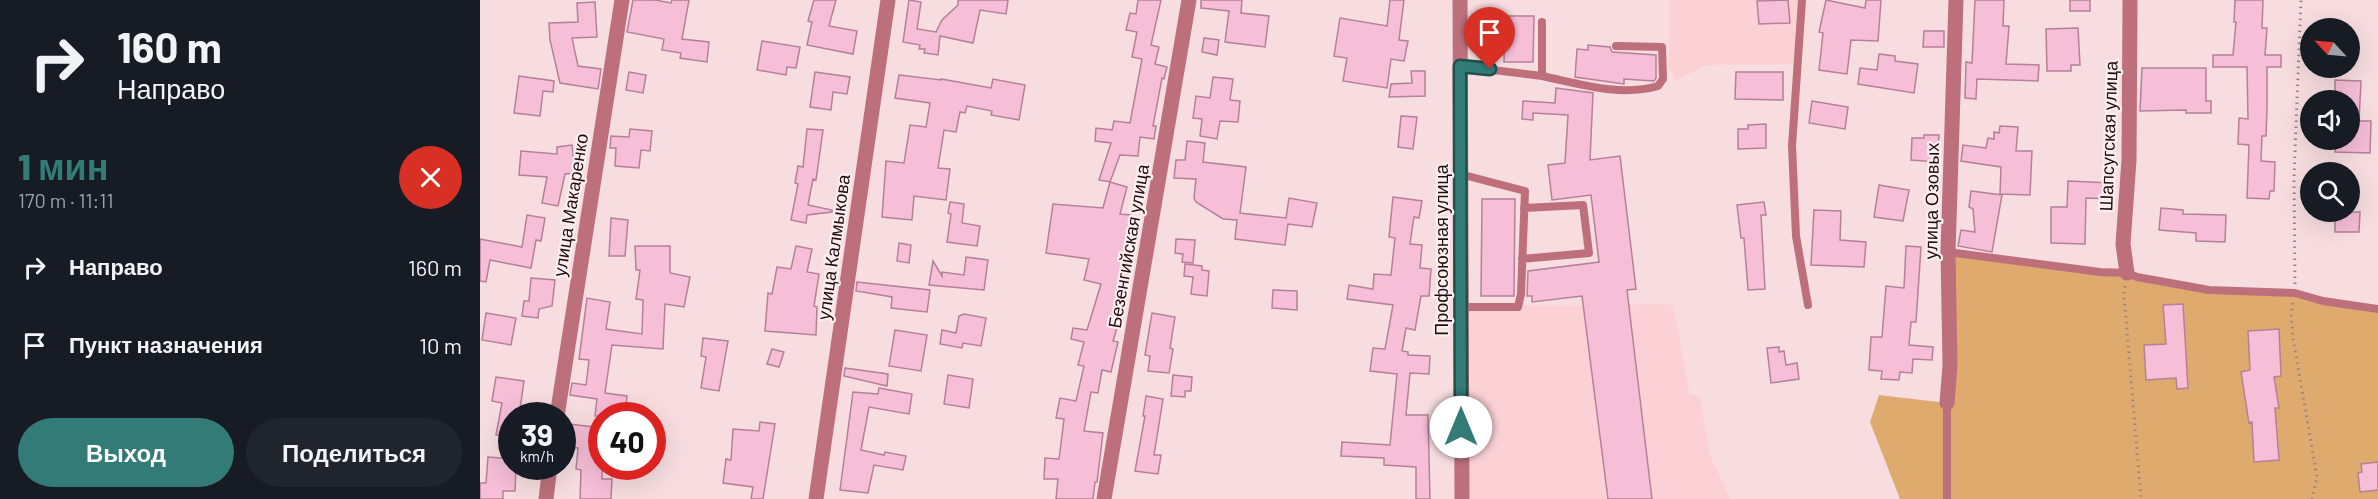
<!DOCTYPE html>
<html lang="ru">
<head>
<meta charset="utf-8">
<style>
	:root { --surface:#171b24; --page:#20242c; --text:#f1f3f6; --muted:#9ea1a6; --accent:#337b77 }
	body { margin:0; font-family:Barlow,sans-serif; background:var(--page); color:var(--text); height:100vh; display:flex; flex-direction:column; font-size:22px; white-space:nowrap }
	* { box-sizing:border-box; margin:0 }
	p { font-size:20px; color:var(--muted) }
	.icon { flex:none; width:33px; height:33px; fill:none; stroke:currentColor; stroke-width:2; stroke-linecap:round; stroke-linejoin:round }
	.map { position:relative; flex:1; overflow:hidden }
	.sheet { display:flex; flex-direction:column; background:var(--surface); width:480px }
	.sheet>* { flex:none }
	.guide { background:#171b24; color:var(--text); overflow:hidden }
	.needle { width:39px; rotate:296deg }
	.controls { position:absolute; left:1820px; top:18px; display:grid; gap:12px }
	.controls a { display:grid; place-items:center; width:60px; height:60px; border-radius:50%; background:var(--surface); box-shadow:0 6px 24px #0002; font-size:30px }
	.speed { position:absolute; left:18px; top:402px; display:flex; gap:12px; font-size:30px; font-weight:700; text-align:center }
	.speed>* { display:grid; place-content:center; width:78px; height:78px; border-radius:50%; background:var(--surface); box-shadow:0 6px 24px #0002; line-height:1 }
	.speed small { font-size:15px; font-weight:400 }
	.speed .limit { border:9px solid #d22; background:#fff; color:#111 }
	.pin { position:absolute; display:grid; place-items:center; width:51px; height:51px; color:#fff; margin:-62px -26px; border-radius:50% 50% 50% 0; rotate:-45deg; box-shadow:0 0 6px #0007 }
	.pin .icon { rotate:45deg }
	.me { position:absolute; width:66px; margin:-33px; rotate:0deg; stroke-linejoin:round; filter:drop-shadow(0 0 4px #0008) }
	.turn { display:flex; align-items:center; gap:21px; height:126px; padding:0 18px; font-size:27px }
	.turn .icon { width:78px; height:78px; stroke-width:2.5 }
	.turn b { display:block; font-size:42px; line-height:51px }
	.round { display:grid; place-items:center; flex:none; width:63px; height:63px; border-radius:32px; background:var(--page) }
	.headline { display:flex; align-items:center; justify-content:space-between; height:102px; padding:0 18px }
	h1 { font-size:36px; font-weight:800; line-height:45px; color:var(--accent) }
	.cta { display:flex; gap:12px; margin-top:auto; padding:12px 18px }
	.cta a { flex:1; height:69px; border-radius:36px; background:var(--accent); color:#fff; font-size:24px; font-weight:800; line-height:69px; text-align:center }
	.cta a+a { background:var(--page); color:var(--text) }
	ul { padding:0; list-style:none }
	li { display:flex; align-items:center; gap:18px; height:78px; padding:0 18px }
	li div { flex:1 }
	li b { display:block; font-size:22px }
	li em { font-style:normal }
	main { display:flex; flex:1; min-height:0 }
	.map>svg:first-child { display:block }
	.built { fill:#fcd1d6 }
	.green { fill:#deaa6d }
	.building { fill:#f6bed7; stroke:#b58098; stroke-width:1.5 }
	.lines { fill:none; stroke-linecap:round; stroke-linejoin:round }
	.path { stroke:#9a8386; stroke-width:3; stroke-dasharray:1.5 4.5; stroke-linecap:butt }
	.service { stroke:#bd707c; stroke-width:8 }
	.minor { stroke:#bd707c; stroke-width:15 }
	.tertiary { stroke:#bd707c; stroke-width:15 }
	.route-casing { stroke:#21504d; stroke-width:15 }
	.route { stroke:#337b77; stroke-width:10 }
	.labels { text-anchor:middle; dominant-baseline:central; stroke-width:4.5; stroke-linejoin:round; paint-order:stroke }
	.street-label { font-size:18px; fill:#200c0f; stroke:#fbeeef }
</style>
</head>
<body>
<main>
<section class="sheet">
<div class="guide">
<div class="turn"><svg class="icon" aria-label="right" viewBox="0 0 24 24"><path d="M7 20v-9h11M14 6l5 5-5 5"/></svg><div><b>160 m</b>Направо</div></div>
</div>
<div class="headline"><div><h1>1 мин</h1><p>170 m · 11:11</p></div><a class="round" style="background:#d93025;color:#fff"><svg class="icon" aria-label="close" viewBox="0 0 24 24"><path d="M6 6l12 12M18 6L6 18"/></svg></a></div>
<ul>
<li><svg class="icon" aria-label="right" viewBox="0 0 24 24"><path d="M7 20v-9h11M14 6l5 5-5 5"/></svg><div><b>Направо</b></div><em>160 m</em></li>
<li><svg class="icon" aria-label="arrive" viewBox="0 0 24 24"><path d="M6 21V4h12l-3 4 3 4H6"/></svg><div><b>Пункт назначения</b></div><em>10 m</em></li>
</ul>
<div class="cta"><a>Выход</a><a>Поделиться</a></div>
</section>
<div class="map">
<svg width="1898" height="499" viewBox="0 0 1898 499">
	<rect width="100%" height="100%" fill="#f7dde0"/>
	<path class="built" d="M1190 0H1322L1316 64 1226 65 1196 81 1189 66Z
		M1193 304 1210 395H1220L1230 455 1250 499H982L981 307Z"/>
	<path class="green" d="M1468 252 1620 272 1696 285 1815 293 1898 309V499H1420L1390 422 1399 395 1467 403Z"/>
	<path class="building" d="M153 0H175L191 3 192 0H209L202 39 229 42 227 62 200 58 201 53 182 50 184 39 147 32Z
		M334 0H356L349 26 377 31 373 54 327 45 332 22 328 21Z
		M429 0 441 2 437 29 456 32 462 20 478 5V0H528L526 14 500 10 493 43 460 36 458 55 444 53 445 49H439L440 45 423 42Z
		M658 0H681L671 45 679 47 675 64 687 67 684 79 682 78 673 126H676L674 139 660 137 658 156 640 155 630 182 619 180 631 143 615 141 616 128 632 130 634 121 650 123 662 59 652 57 657 32 646 30 650 13 656 14Z
		M721 0H762L761 13 789 16 785 47 745 42 749 11 721 8Z
		M910 0H924L919 40 928 41 924 61 911 59 907 88 863 81 867 58 854 56 860 18 907 26Z
		M1308 0 1310 23 1279 24 1277 1Z
		M1346 0 1385 8 1386 0H1401L1398 41 1371 40 1367 74 1339 70 1343 33 1339 32Z
		M1495 0H1524L1523 26H1529L1526 64 1559 65 1558 81 1497 79 1496 99 1485 98 1486 62 1492 63Z
		M1590 0H1610V11H1590Z
		M1755 0H1783L1782 28H1787L1785 55H1801V67H1787V111L1786 136H1782L1781 161 1795 162 1794 191H1790L1789 199 1767 198 1769 145 1758 144 1759 118 1768 119 1767 67H1733V55H1753L1756 22H1754Z
		M115 2 117 37 92 38 98 66 121 69 118 89 80 83 70 40 69 23 98 22 97 3Z
		M1025 16H1054L1053 62H1024Z
		M1598 28 1600 65H1591V71H1567L1566 29Z
		M1444 31H1464V47H1443Z
		M724 38 739 40 737 55 722 52Z
		M282 41 320 47 316 68 307 67 306 75 277 70Z
		M1108 45 1130 47 1132 52 1176 55V78L1174 81 1144 79V84L1095 77 1097 49 1108 50Z
		M1399 54 1415 56V61L1438 64 1434 93 1378 84 1380 68 1397 70Z
		M1662 68H1726V101H1731V113H1706V110L1660 111Z
		M931 71H945V96L909 97 911 84 932 83Z
		M149 72 166 75 163 93 146 90Z
		M335 72 370 77 367 94 353 92 351 110 330 107Z
		M1256 72H1303V100L1255 99Z
		M419 75 461 80V79L511 88 513 79 545 85 539 120 511 115 512 111 487 106 485 113 480 112 476 132 464 130 458 168 470 169 466 200 434 196 432 220 402 217 406 161 424 163 430 125 446 127 450 103 415 98Z
		M39 76 74 81 73 92 63 91 60 116 34 113Z
		M733 77 753 79 750 100 760 101 758 122 740 121 737 139 720 136 722 119 713 118 716 96 730 98Z
		M1855 80 1881 81 1879 121H1891L1890 153 1855 152V140H1869V100H1855Z
		M1076 88 1113 93 1110 160 1140 156 1156 289 1147 290 1172 499H1128L1102 296 1052 302V296H1047L1048 271 1119 262 1111 195 1072 200 1068 165 1085 163 1088 115 1053 113V120L1042 119 1043 101 1075 103Z
		M1332 101 1368 107 1365 129 1329 123Z
		M921 116 937 117 933 149 918 147Z
		M1286 124V148L1258 149V129H1268V125Z
		M1520 126 1538 127 1536 151H1552L1550 195 1520 194 1521 167 1481 161 1483 145 1506 148 1508 138 1514 139V132L1519 133Z
		M150 129 172 131 170 151 161 150 159 168 135 166 136 148H130L131 136 149 137Z
		M327 129 343 130 336 180 333 179 328 205 352 210V212L327 215 326 223 311 220 318 184 315 183 318 166 323 167Z
		M1444 135H1459L1457 162 1431 160 1432 138H1444Z
		M707 141 725 143 723 162 766 167 760 213 806 218 809 198 837 203 832 227 808 224 805 245 755 239 757 220 743 219 716 202 714 198 716 179 694 178 696 160H705Z
		M92 145 95 173 85 174 78 206 62 203 67 177 39 175 41 151 77 154V147Z
		M1588 181 1632 183V199L1606 198 1605 244 1571 243V207H1587Z
		M630 182 647 187 640 214 651 215 647 252 653 253 639 311 642 312 633 341 638 342 631 372 622 370 618 393 611 392 604 431 623 433 617 482H615L613 499H576L578 479H564L565 458 579 459 584 419 576 418 580 398 596 401 604 366 598 365 604 342 591 339 593 328 607 330 621 284 604 280 609 259 566 253 573 204 623 208Z
		M1399 185 1429 190 1423 221 1394 217Z
		M1491 191 1522 195 1512 252 1478 246 1481 230 1495 232 1493 209 1489 207Z
		M913 197 942 201 939 218 934 217 930 244 942 245 940 268 951 269 949 296H941L935 330 926 328 922 351 928 352V355L950 356 949 374 930 373 926 415H948L950 499H936V467L904 465V458L861 456 862 442 910 445 917 374 890 371 893 348 905 349 913 305 867 299 869 285 893 289 894 274 911 275 915 238 909 237Z
		M1002 199H1035L1034 296H1001Z
		M470 202 484 204 482 223 500 226 497 246 467 242 471 214 468 213Z
		M1284 202 1286 215H1281L1285 289 1268 290 1264 238H1261L1257 205Z
		M1681 208 1703 210V214L1746 215 1745 242 1716 241V233L1679 230Z
		M1334 210 1361 211 1360 240 1386 242 1384 267 1331 265Z
		M1855 212H1880L1879 232H1855Z
		M47 215 65 218 61 241 56 240 51 268 10 260 6 282 0 281V239L42 247Z
		M131 218 148 220 145 256H129Z
		M696 239 715 240 713 263 702 262 703 254 695 253Z
		M419 243 431 245 429 263 417 261Z
		M155 246H190V273L210 277 204 307 185 304 183 349 132 345 125 393 147 396 145 416H115L117 399 90 395 92 383 106 385 109 360 99 359 107 298 130 302 126 329 162 334 163 300 156 299 160 270H156Z
		M316 246 332 249 327 272 339 274 334 306 337 307 336 335 285 331 288 293 292 294 297 267 311 269Z
		M1426 246 1441 247 1436 322H1431L1429 345 1453 347 1452 360 1433 359 1432 373 1420 372 1419 380 1401 379 1402 371 1389 370 1391 337H1402L1406 286 1424 288Z
		M486 257 508 260 504 290 449 285 453 261 462 276V272L484 275Z
		M705 264 722 266V270L729 271 727 296 711 294 713 277 704 276Z
		M51 278 75 280 72 306 59 309 58 318 42 316 44 301H49Z
		M377 282 450 290 447 312 411 308 412 297 376 291Z
		M793 290 817 291V310L792 308Z
		M1703 304 1708 388 1697 389 1696 378 1666 380 1664 345 1686 344 1683 305Z
		M6 313 36 318 31 345 2 340Z
		M672 313 695 317 690 348 693 349 689 373 668 371 670 356 665 355Z
		M484 314 506 318 501 346 483 343 482 348 460 344 462 330 476 333 479 316Z
		M1799 329 1801 376 1794 377 1799 408H1795L1799 460 1774 462 1772 422 1769 423 1761 372 1770 370 1768 331Z
		M415 330 447 335 441 371 409 366Z
		M223 338 248 341 239 391 221 388 226 357 221 356Z
		M1299 347V352L1304 351 1306 365 1317 363 1319 379 1291 383 1287 348Z
		M292 349 304 352 299 367 287 364Z
		M365 368 408 374 407 386 364 376Z
		M468 375 493 379 489 408 464 404Z
		M693 375 712 377 711 391H705V397L691 396Z
		M16 377 44 381 39 416H32V438L16 435 22 403 12 401Z
		M399 388 432 394 429 414 389 407 381 450 404 455 405 452 426 456 423 470 394 465 388 493 360 490 373 392 398 394Z
		M666 396 683 399 674 455H681L678 474 655 471 665 416H663Z
		M280 422 295 424 283 499H271L273 487 243 483 246 459 251 460 253 429 279 431Z
		M89 424 122 428V479H132L131 499H100L101 470 96 469 98 448 87 447Z
		M8 457 32 459V466H36L35 491H23V499H0V483H6Z
		M1898 462V490L1880 492 1878 473 1882 472 1881 464Z"/>
	<g class="lines">
		<path class="path" d="M1815 284 1814 177 1821 0
			M1645 286 1644 295 1661 499
			M1813 303 1811 315 1813 338 1837 477 1832 499"/>
		<path class="service" d="M1322 0 1312 146 1316 236 1328 305
			M980 66 1062 76V22
			M1062 76C1100 84 1140 97 1178 86L1183 79 1182 47 1136 46
			M980 174 1045 191 1041 294 1038 307H981
			M1468 252 1620 272 1647 273 1657 277 1729 290 1815 293 1843 301 1898 309
			M1042 259 1109 253 1103 205 1044 208
			M1467 403V499"/>
		<path class="minor" d="M1647 273 1643 244 1649 160 1650 0
			M1467 403 1470 365 1468 252 1476 0
			M77 416 142 0
			M66 499 70 466
			M624 499 709 0"/>
		<path class="tertiary" d="M980 0 982 499
			M336 499 408 0"/>
	</g>
	<g class="lines">
		<g class="route-casing">
			<path id="route" d="M981 427 980 66 1010 69"/>
		</g>
		<use href="#route" class="route"/>
	</g>
	<g class="labels">
		<g class="street-label">
			<text transform="translate(1628 136) rotate(-88)">Шапсугская улица</text>
			<text transform="translate(1451 201) rotate(-89)">улица Озовых</text>
			<text transform="translate(90 205) rotate(-81)">улица Макаренко</text>
			<text transform="translate(648 246) rotate(-80)">Безенгийская улица</text>
			<text transform="translate(353 247) rotate(-82)">улица Калмыкова</text>
			<text transform="translate(961 250) rotate(-90)">Профсоюзная улица</text>
		</g>
	</g>
</svg>
<div class="controls">
<a><svg class="needle" viewBox="-14 -14 28 28"><path d="M0-13l5 13h-10z" fill="#e53935"/><path d="M0 13l5-13h-10z" fill="#9ea1a6"/></svg></a>
<a><svg class="icon" aria-label="sound" viewBox="0 0 24 24"><path d="M4 9h4l5-4v14l-5-4H4zM17 9q2 3 0 6"/></svg></a>
<a><svg class="icon" aria-label="search" viewBox="0 0 24 24"><circle cx="10" cy="10" r="6"/><path d="M15 15l6 6"/></svg></a>
</div>
<div class="speed"><div>39<small>km/h</small></div><div class="limit">40</div></div>
<div class="pin" style="left:1010px;top:69px;background:#d93025"><svg class="icon" aria-label="arrive" viewBox="0 0 24 24"><path d="M6 21V4h12l-3 4 3 4H6"/></svg></div>
<svg class="me" style="left:981px;top:427px" viewBox="-20 -20 40 40"><circle r="19" fill="#fff"/><path d="M0-13L10 11 0 6-10 11z" fill="#337b77"/></svg>
</div>
</main>
</body>
</html>
